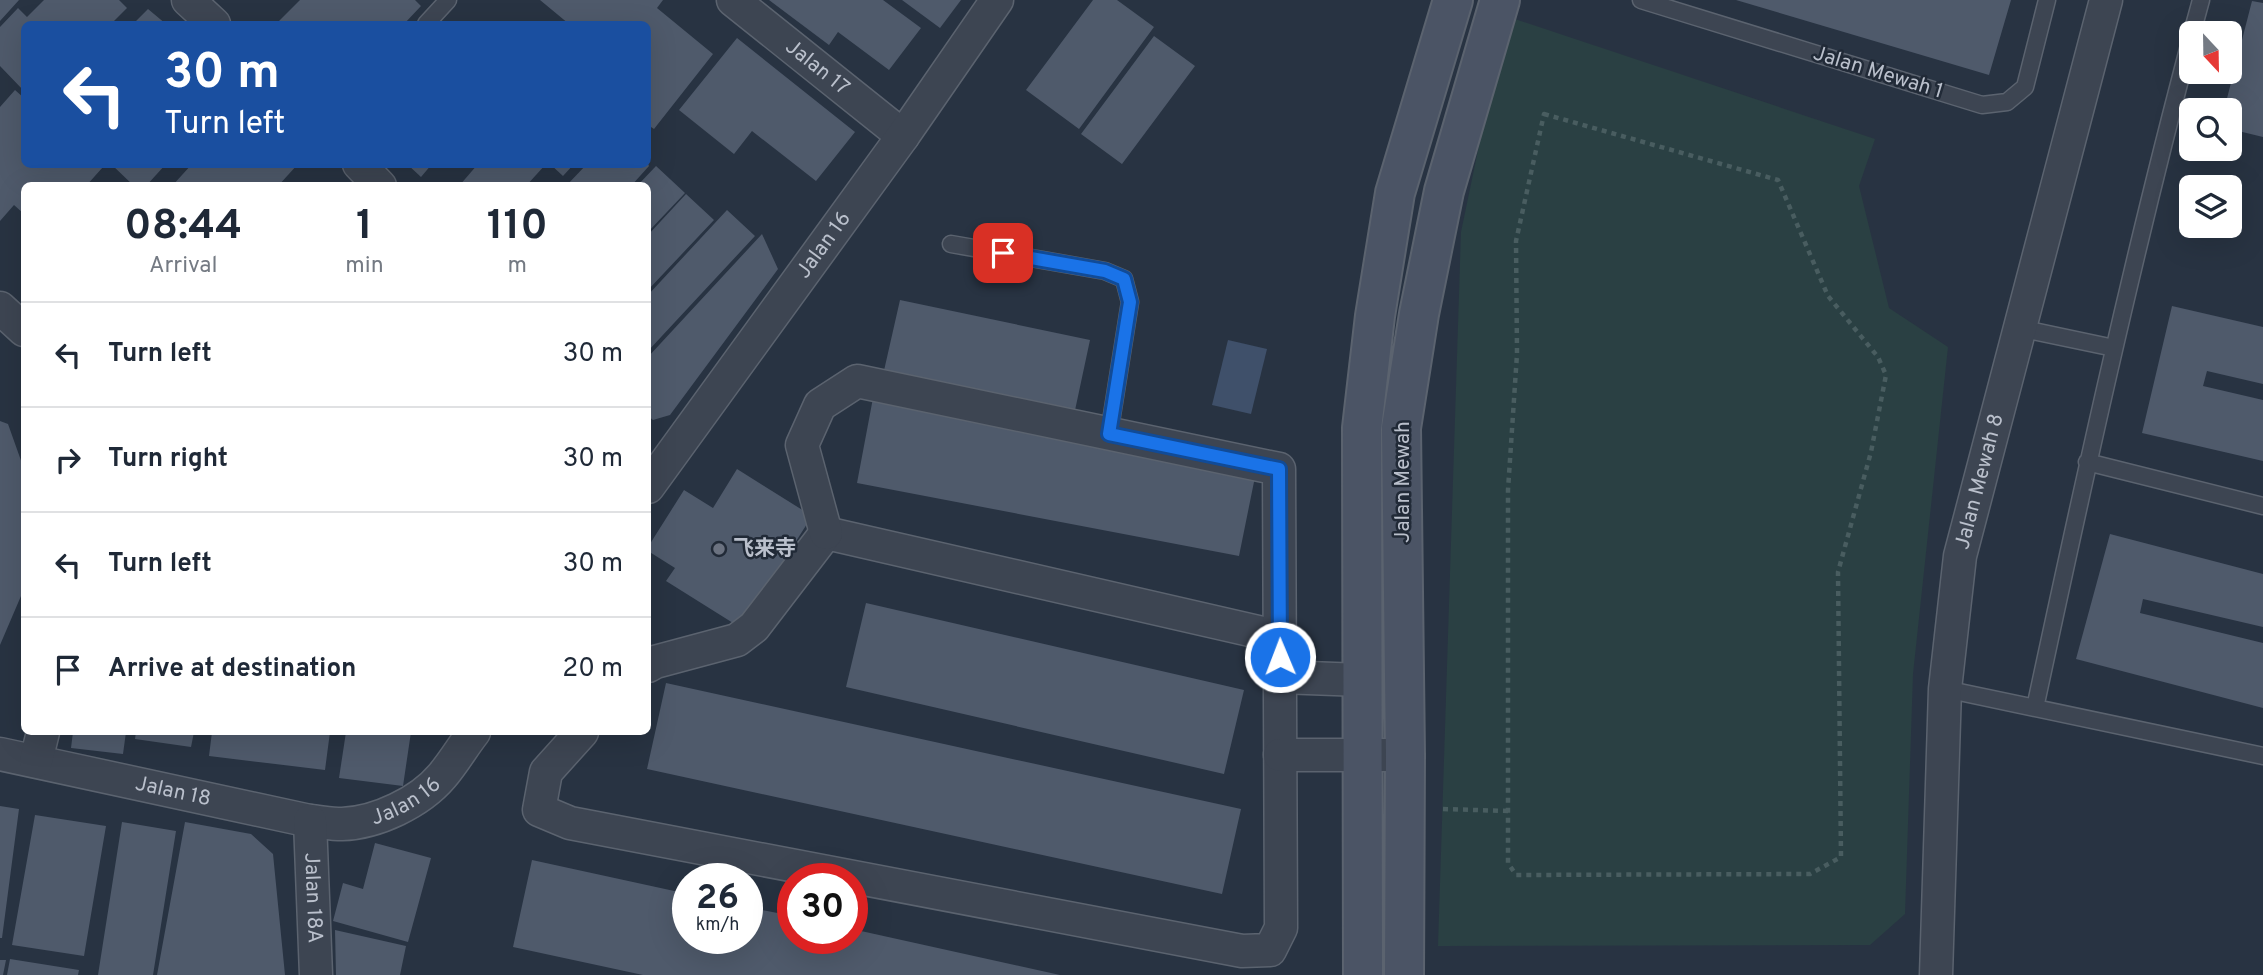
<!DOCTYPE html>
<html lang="en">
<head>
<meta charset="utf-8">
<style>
	:root { --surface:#fff; --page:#f2f2f3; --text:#1f2937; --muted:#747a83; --line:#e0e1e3 }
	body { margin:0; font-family:Overpass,"Noto Sans SC",sans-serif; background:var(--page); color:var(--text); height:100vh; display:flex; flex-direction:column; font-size:26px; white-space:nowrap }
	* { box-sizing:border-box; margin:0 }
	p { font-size:23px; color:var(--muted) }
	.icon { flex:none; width:38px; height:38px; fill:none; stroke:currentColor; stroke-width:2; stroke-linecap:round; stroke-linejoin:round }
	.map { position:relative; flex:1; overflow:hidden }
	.sheet { position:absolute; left:21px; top:182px; width:630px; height:553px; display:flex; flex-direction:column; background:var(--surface); border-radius:10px; box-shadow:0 7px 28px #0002 }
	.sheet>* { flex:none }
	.hud { position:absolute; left:21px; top:21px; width:630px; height:147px; border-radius:10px; box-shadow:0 7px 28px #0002; background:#1a4fa0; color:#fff; overflow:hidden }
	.needle { width:46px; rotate:158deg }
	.buttons { position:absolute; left:2179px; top:21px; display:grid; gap:14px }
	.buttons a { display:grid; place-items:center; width:63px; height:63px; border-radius:10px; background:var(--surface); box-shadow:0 7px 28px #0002; font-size:35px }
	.speed { position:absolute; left:672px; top:863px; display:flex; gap:14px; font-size:35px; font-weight:700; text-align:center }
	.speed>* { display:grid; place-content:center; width:91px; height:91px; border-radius:50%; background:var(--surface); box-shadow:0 7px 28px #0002; line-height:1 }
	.speed small { font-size:18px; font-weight:400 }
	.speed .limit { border:10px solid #d22; background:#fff; color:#111 }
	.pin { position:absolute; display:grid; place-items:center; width:60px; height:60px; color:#fff; margin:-30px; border-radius:14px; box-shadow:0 4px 10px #0006 }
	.me { position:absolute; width:77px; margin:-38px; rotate:359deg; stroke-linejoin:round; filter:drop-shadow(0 0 5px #0008) }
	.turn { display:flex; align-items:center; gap:24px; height:147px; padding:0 28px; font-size:32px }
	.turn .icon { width:91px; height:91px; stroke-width:2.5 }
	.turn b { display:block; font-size:49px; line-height:60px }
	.eta { display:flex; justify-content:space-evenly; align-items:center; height:119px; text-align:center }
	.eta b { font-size:42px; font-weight:700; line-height:49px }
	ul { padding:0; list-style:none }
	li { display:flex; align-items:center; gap:21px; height:105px; padding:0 28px; border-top:2px solid var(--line) }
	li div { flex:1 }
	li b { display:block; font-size:26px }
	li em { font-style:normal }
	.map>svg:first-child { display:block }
	.green { fill:#2a4043 }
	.water { fill:#3f506a }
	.building { fill:#4f5a6b }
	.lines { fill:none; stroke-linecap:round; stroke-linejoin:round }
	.lane-casing { stroke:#5b636f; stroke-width:19 }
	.street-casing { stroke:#5b636f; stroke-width:35 }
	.secondary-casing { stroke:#5b636f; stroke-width:42 }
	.path { stroke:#495d60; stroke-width:4.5; stroke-dasharray:5 5; stroke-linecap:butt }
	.lane { stroke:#3d4552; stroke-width:16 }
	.street { stroke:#3d4552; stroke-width:32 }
	.secondary { stroke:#4b5465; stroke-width:38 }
	.route-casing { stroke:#114b97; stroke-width:18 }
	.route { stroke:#1a73e8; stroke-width:12 }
	.worship-dot { fill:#6b7280; stroke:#212a37; stroke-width:2.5 }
	.labels { text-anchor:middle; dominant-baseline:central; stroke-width:5; stroke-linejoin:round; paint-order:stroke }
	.street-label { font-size:21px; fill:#bac0cc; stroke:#212a37 }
	.poi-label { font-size:21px; font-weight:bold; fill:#bac0cc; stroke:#212a37; text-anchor:start }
</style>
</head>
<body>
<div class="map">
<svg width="2263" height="975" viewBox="0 0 2263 975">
	<rect width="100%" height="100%" fill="#283342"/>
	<path class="green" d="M1506 16 1875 139 1859 186 1889 308 1948 347 1913 674 1905 914 1870 945 1438 946 1461 232Z"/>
	<path class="water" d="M1228 340 1267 349 1251 414 1212 405Z"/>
	<path class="building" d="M0 0H19L0 21Z
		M44 0H119L127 8 111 24H24V91L0 66V27L18 8 27 17Z
		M300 0H415L421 6 404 24H276Z
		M540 0H663L657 8 713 54 654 129 648 125V24H569Z
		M769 0H883L921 28 889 70 838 32 829 45Z
		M902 0H961L940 28Z
		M1093 0H1117L1154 27 1079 129 1026 90Z
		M1736 0H2011L1989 75Z
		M2252 1 2263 3V137L2230 129V110H2224Z
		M148 9 166 24H133Z
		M1154 36 1195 66 1122 164 1081 134Z
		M737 38 855 132 816 181 752 131 734 154 679 110Z
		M15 90 24 98V164H100L103 167 86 186H24V214L14 205 0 221V107Z
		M111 164H166L146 186H134Z
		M192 164H298L278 186H172Z
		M407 164H432L421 177Z
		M478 164H546L526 186H459Z
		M550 164H574L563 176Z
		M587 164H648L649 166 631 186H566Z
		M656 166 685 193 648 232V186H637Z
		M686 194 714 220 648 290V235Z
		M727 210 755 236 648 351V295Z
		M762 234 778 269 670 415 653 420 648 416V357Z
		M900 300 1090 340 1074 415 883 375Z
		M2172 306 2263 327V384L2207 371 2203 386 2263 400V461L2142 433Z
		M873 398 1256 472 1239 556 857 483Z
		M0 421 8 424 24 469V589L0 645Z
		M737 469 812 516 741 628 666 581 675 568 648 551V547L684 490 713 508Z
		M2110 534 2263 574V627L2143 599 2140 613 2263 643V708L2076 659Z
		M866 603 1244 690 1224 774 846 687Z
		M666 683 1241 809 1222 894 647 769Z
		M73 732H126L123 754 71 748Z
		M136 732H194L191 747 135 739Z
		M212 732H330L325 770 209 756Z
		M346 732H411L403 786 339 778Z
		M0 806 19 809 2 938H0Z
		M35 815 106 826 84 956 12 945Z
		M122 822 176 831 153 975H98Z
		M185 822 251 834 273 854 285 975H157Z
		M375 843 431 858 408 942 333 921 343 883 363 889Z
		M532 860 688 894V938H747V907L793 916V938H852V929L1060 975H643L513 947Z
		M335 930 406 946 400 975H336Z
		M10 959 79 970 78 975H7Z
		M0 960H6L3 975H0Z"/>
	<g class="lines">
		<g class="lane-casing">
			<path id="lane" d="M1641 0 1982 105 2007 102 2025 87 2047 0
				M426 24 448 0
				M2192 33 2201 0
				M951 244 1105 271 1124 279 1130 302 1109 434
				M2019 328 2114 348
				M2087 462 2263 506
				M1945 689 2263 756
				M2035 708C2083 484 2132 260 2191 38"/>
		</g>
		<g class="street-casing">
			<g id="street">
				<path d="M188 0 214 24"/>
				<path id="s1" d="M733 0 903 136"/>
				<path d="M359 164 380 186"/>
				<path d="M0 308 24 330"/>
				<path id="s2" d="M648 487 903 136 997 0"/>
				<path d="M826 533 1280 637"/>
				<path d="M648 666 655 662 737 640 754 627 826 533"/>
				<path d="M1280 677 1362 680"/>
				<path d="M582 732 546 772 539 810 570 823 1242 951 1270 950 1281 928 1279 469 857 381 820 405 802 445 826 533"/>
				<path id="s3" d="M0 754 310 821C321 822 332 824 342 824 377 823 420 802 442 776 454 762 463 746 474 732"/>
				<path d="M1280 755H1405"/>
				<path d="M36 761 43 732"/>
				<path id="s4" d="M310 821 316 975"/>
				<path id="s5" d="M1936 975 1945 689 1960 556 2106 0"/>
			</g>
		</g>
		<g class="secondary-casing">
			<path id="secondary" d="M1363 975 1362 428 1375 316 1395 193 1453 0
				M1404 975 1405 755 1401 428 1419 314 1444 191 1500 0"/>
		</g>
		<path class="path" d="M1544 114 1778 180 1828 296 1878 357 1886 375 1871 452 1838 572 1841 857 1810 874 1516 875 1508 863V490L1517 354 1516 241Z
			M1443 809 1508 811"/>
		<use href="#lane" class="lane"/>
		<use href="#street" class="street"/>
		<use href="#secondary" class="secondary"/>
	</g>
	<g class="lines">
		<g class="route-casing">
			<path id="route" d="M1003 253 1105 271 1124 279 1130 302 1109 434 1279 469 1280 657"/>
		</g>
		<use href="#route" class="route"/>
	</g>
	<circle class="worship-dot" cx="719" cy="549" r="7"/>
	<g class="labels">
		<g class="street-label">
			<text stroke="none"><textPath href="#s1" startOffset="108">Jalan 17</textPath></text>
			<text transform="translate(1878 73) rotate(17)">Jalan Mewah 1</text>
			<text stroke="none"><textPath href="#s2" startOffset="299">Jalan 16</textPath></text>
			<text stroke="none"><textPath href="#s5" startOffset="497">Jalan Mewah 8</textPath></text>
			<text transform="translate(1403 482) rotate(-90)">Jalan Mewah</text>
			<text stroke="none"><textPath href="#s3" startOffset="177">Jalan 18</textPath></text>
			<text stroke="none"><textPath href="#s3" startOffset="418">Jalan 16</textPath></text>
			<text stroke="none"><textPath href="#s4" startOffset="77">Jalan 18A</textPath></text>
		</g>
		<g class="poi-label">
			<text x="733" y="549">飞来寺</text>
		</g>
	</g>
</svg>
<div class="buttons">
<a><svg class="needle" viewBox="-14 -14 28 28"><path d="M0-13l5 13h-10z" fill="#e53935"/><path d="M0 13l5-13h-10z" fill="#747a83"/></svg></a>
<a><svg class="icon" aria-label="search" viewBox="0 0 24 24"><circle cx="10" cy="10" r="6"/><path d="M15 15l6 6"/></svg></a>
<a><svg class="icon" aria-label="layers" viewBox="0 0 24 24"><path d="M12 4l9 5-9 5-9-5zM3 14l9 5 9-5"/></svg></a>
</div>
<div class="speed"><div>26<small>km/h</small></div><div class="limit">30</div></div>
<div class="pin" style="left:1003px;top:253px;background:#d93025"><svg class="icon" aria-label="arrive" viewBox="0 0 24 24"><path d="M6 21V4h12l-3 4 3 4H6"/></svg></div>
<svg class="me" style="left:1280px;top:657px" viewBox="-20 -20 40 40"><circle r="17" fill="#1a73e8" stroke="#fff" stroke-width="3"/><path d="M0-11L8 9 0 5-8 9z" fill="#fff"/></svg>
<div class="hud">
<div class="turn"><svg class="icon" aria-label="left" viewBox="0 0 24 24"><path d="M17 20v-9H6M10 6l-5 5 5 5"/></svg><div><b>30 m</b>Turn left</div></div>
</div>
<section class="sheet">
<div class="eta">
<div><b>08:44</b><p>Arrival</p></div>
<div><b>1</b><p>min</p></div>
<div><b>110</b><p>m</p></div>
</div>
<ul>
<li><svg class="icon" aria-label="left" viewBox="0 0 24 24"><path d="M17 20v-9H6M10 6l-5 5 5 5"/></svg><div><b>Turn left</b></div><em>30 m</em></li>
<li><svg class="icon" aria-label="right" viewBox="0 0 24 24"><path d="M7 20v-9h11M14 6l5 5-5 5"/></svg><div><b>Turn right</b></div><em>30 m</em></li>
<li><svg class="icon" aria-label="left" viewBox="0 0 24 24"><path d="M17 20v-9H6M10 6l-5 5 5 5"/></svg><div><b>Turn left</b></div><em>30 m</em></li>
<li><svg class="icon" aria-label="arrive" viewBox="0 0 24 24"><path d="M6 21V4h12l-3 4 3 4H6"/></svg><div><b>Arrive at destination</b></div><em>20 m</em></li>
</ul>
</section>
</div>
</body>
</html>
